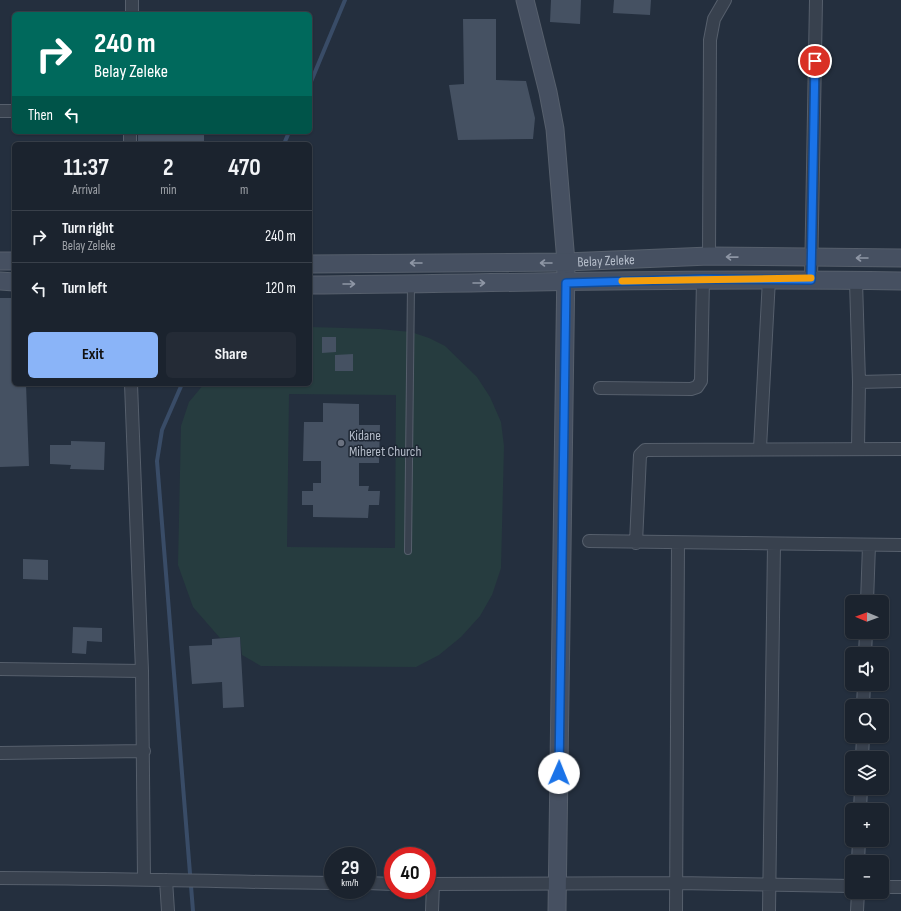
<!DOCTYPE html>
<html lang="en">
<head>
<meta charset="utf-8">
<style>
	:root { --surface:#1b232e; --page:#242b36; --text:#f1f3f6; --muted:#a0a4aa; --line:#39404a; --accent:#8ab4f8 }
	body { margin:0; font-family:"Sofia Sans Condensed",sans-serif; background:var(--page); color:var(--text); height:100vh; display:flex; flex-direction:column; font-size:15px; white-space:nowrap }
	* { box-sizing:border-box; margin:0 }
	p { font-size:13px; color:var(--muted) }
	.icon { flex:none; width:22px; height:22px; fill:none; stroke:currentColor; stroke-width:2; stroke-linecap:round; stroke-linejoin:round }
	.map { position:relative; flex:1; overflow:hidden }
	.drawer { position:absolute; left:12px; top:142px; width:300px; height:244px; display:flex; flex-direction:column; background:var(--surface); border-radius:6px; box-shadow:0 1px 3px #0004,0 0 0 1px var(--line) }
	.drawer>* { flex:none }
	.banner { position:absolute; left:12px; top:12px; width:300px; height:122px; border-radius:6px; box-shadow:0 1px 3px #0004,0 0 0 1px var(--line); background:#00695c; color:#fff; overflow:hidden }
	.needle { width:26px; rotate:271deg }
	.fabs { position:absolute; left:845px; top:595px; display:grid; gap:8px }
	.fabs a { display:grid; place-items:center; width:44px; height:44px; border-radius:6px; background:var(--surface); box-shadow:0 1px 3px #0004,0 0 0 1px var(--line); font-size:20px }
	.speed { position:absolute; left:324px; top:847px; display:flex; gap:8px; font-size:20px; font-weight:700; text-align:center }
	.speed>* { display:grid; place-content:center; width:52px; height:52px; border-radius:50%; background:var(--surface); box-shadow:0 1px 3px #0004,0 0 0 1px var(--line); line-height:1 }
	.speed small { font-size:10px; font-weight:400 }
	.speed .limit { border:6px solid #d22; background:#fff; color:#111 }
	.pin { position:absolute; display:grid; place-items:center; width:34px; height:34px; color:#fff; margin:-17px; border:2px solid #fff; border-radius:50%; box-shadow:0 1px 4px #0007 }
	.me { position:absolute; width:44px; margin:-22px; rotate:1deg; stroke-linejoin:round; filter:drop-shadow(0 0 3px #0008) }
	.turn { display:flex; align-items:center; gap:14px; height:84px; padding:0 16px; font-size:18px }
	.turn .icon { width:52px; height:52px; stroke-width:2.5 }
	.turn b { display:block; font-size:28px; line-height:34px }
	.then { display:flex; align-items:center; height:38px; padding:0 16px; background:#0003; gap:8px; font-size:15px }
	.eta { display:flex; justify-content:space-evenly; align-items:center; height:68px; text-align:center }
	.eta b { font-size:24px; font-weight:700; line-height:28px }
	.cta { display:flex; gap:8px; margin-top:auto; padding:8px 16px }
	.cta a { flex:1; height:46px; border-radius:6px; background:var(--accent); color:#111; font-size:16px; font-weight:700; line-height:46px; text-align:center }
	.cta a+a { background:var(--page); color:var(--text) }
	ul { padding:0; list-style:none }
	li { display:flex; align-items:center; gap:12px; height:52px; padding:0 16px; border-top:1px solid var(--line) }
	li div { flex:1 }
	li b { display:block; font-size:15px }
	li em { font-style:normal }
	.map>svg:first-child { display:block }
	.green { fill:#263c3f; fill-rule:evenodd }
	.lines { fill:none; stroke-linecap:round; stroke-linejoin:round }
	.stream { stroke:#394c67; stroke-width:4 }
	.building { fill:#455162 }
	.lane-casing { stroke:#565f6c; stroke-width:8 }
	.street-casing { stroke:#565f6c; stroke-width:14 }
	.secondary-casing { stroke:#565f6c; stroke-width:19 }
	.lane { stroke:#38414e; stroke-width:6 }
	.street { stroke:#38414e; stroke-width:12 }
	.secondary { stroke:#465061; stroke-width:17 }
	.oneway { stroke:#8e96a5 }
	.route-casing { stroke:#114b97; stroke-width:10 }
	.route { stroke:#1a73e8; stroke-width:7 }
	.slow { stroke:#f59e0b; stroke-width:7 }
	.worship-dot { fill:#6b7280; stroke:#1d2633; stroke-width:1.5 }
	.labels { text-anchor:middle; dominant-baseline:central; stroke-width:3; stroke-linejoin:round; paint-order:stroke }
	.street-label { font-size:14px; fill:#b4bcc9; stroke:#1d2633 }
	.poi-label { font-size:14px; fill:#b4bcc9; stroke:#1d2633; text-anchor:start }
</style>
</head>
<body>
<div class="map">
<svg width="901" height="911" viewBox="0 0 901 911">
	<rect width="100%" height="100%" fill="#242f3e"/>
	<path class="green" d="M310 327 380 329 411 332 429 338 445 346 477 377 490 397 501 422 504 446 501 568 492 595 480 616 461 637 439 655 416 667 261 666 242 655 240 637 220 638 193 607 178 565 181 426 189 402 204 384H310ZM289 394 396 395 395 548 287 547Z"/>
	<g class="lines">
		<path class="stream" d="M310 84 345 0
			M284 144 289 132
			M182 384 162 430 157 461 193 911"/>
	</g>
	<path class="building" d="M551 0H581L580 24 550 22Z
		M614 0H651L650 15 613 13Z
		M463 19H496V80L526 81 535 118 533 139 458 140 449 85 464 84Z
		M138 134H204V144H138Z
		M0 298H14V384H26L29 466 0 467Z
		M322 337H336V352L322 353Z
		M353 354V371H335V355Z
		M323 403 359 404V425H380L379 463H359V486H369L368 491H380L379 505H369L368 518 313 517V505H302V491H313V483H321V461H303L304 422H323Z
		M71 441 105 442 104 470 70 469 71 465 50 464V445H71Z
		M23 559 48 560V580L23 579Z
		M73 627 102 628V642L87 641 86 654 72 653Z
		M240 637 244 707 223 708 222 682 192 684 189 646 212 645V639Z"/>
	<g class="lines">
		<g class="lane-casing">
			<path id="lane" d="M408 551 411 285"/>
		</g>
		<g class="street-casing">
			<path id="street" d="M132 14V0
				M0 111H14
				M130 144V132
				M709 256 710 40 714 19 725 0
				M811 280 816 0
				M856 281 859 382 858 448
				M859 382 901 381
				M131 384 142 671 144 879
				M600 388 691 389 697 387 701 381 703 279
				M760 448 769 279
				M589 541 901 545
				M636 543 640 455 645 450 901 449
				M867 602 869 545
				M865 654 866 632
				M0 669 142 671
				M863 706 864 684
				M0 753 144 751
				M862 758 863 736
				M860 810 861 788
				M858 862 859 840
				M0 878C111 878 222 882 333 883
				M166 880 168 911
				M367 883 393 884
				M427 884 677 883 852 886
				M882 887H901
				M432 911 433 884
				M676 911 678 543
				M769 911 774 544
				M857 911 858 892"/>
		</g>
		<g class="secondary-casing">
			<g id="secondary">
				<path d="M525 0 548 92 555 129 566 262 557 911"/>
				<path d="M0 261H14"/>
				<path id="s1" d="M310 264 566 262 709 256 901 258"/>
				<path d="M0 281 14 282"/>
				<path d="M310 285C507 283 704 278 901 281"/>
			</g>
		</g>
		<use href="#lane" class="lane"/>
		<use href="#street" class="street"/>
		<use href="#secondary" class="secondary"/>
	</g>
	<defs><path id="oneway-shaft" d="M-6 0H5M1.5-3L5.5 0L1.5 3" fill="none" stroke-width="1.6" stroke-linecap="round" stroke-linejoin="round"/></defs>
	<g class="oneway">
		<use href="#oneway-shaft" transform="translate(732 257) rotate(-179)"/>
		<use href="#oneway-shaft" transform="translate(862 258) rotate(-180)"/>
		<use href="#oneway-shaft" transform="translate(416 263) rotate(180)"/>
		<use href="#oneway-shaft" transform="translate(546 263) rotate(180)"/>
		<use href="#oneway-shaft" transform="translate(479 283)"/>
		<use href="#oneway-shaft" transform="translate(349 284)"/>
	</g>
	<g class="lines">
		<g class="route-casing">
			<path id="route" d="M559 773 566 283 703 279 811 280 815 61"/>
		</g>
		<use href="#route" class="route"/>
		<path class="slow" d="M622 281 811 278"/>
	</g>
	<circle class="worship-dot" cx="341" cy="443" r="4"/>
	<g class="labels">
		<g class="street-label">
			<text stroke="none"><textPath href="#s1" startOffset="296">Belay Zeleke</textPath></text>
		</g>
		<g class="poi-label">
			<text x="349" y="435">Kidane<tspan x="349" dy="16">Miheret Church</tspan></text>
		</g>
	</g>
</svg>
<div class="fabs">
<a><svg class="needle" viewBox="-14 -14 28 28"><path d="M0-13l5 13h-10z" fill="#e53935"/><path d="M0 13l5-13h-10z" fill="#a0a4aa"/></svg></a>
<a><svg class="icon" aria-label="sound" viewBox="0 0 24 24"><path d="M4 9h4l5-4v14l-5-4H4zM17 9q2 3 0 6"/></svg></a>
<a><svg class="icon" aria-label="search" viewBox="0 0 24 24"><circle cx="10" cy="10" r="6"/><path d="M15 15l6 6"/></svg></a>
<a><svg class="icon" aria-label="layers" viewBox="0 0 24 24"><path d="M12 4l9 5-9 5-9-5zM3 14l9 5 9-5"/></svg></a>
<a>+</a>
<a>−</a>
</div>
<div class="speed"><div>29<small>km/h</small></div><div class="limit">40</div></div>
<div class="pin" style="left:815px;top:61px;background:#d93025"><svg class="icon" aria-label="arrive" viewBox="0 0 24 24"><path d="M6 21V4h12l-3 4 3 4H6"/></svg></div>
<svg class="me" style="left:559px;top:773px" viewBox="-20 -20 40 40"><circle r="19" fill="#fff"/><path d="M0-13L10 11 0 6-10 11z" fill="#1a73e8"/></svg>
<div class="banner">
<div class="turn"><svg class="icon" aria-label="right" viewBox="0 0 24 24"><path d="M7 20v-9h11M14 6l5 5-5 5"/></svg><div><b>240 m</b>Belay Zeleke</div></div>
<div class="then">Then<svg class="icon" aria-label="left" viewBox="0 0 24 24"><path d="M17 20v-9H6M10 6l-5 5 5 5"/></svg></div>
</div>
<section class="drawer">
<div class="eta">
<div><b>11:37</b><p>Arrival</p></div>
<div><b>2</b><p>min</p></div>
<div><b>470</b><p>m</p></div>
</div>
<ul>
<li><svg class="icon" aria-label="right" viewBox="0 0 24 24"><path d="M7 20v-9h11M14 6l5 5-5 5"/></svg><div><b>Turn right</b><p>Belay Zeleke</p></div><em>240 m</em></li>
<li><svg class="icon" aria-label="left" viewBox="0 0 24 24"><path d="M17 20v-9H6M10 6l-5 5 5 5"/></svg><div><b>Turn left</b></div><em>120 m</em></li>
</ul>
<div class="cta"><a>Exit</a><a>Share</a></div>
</section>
</div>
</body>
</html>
